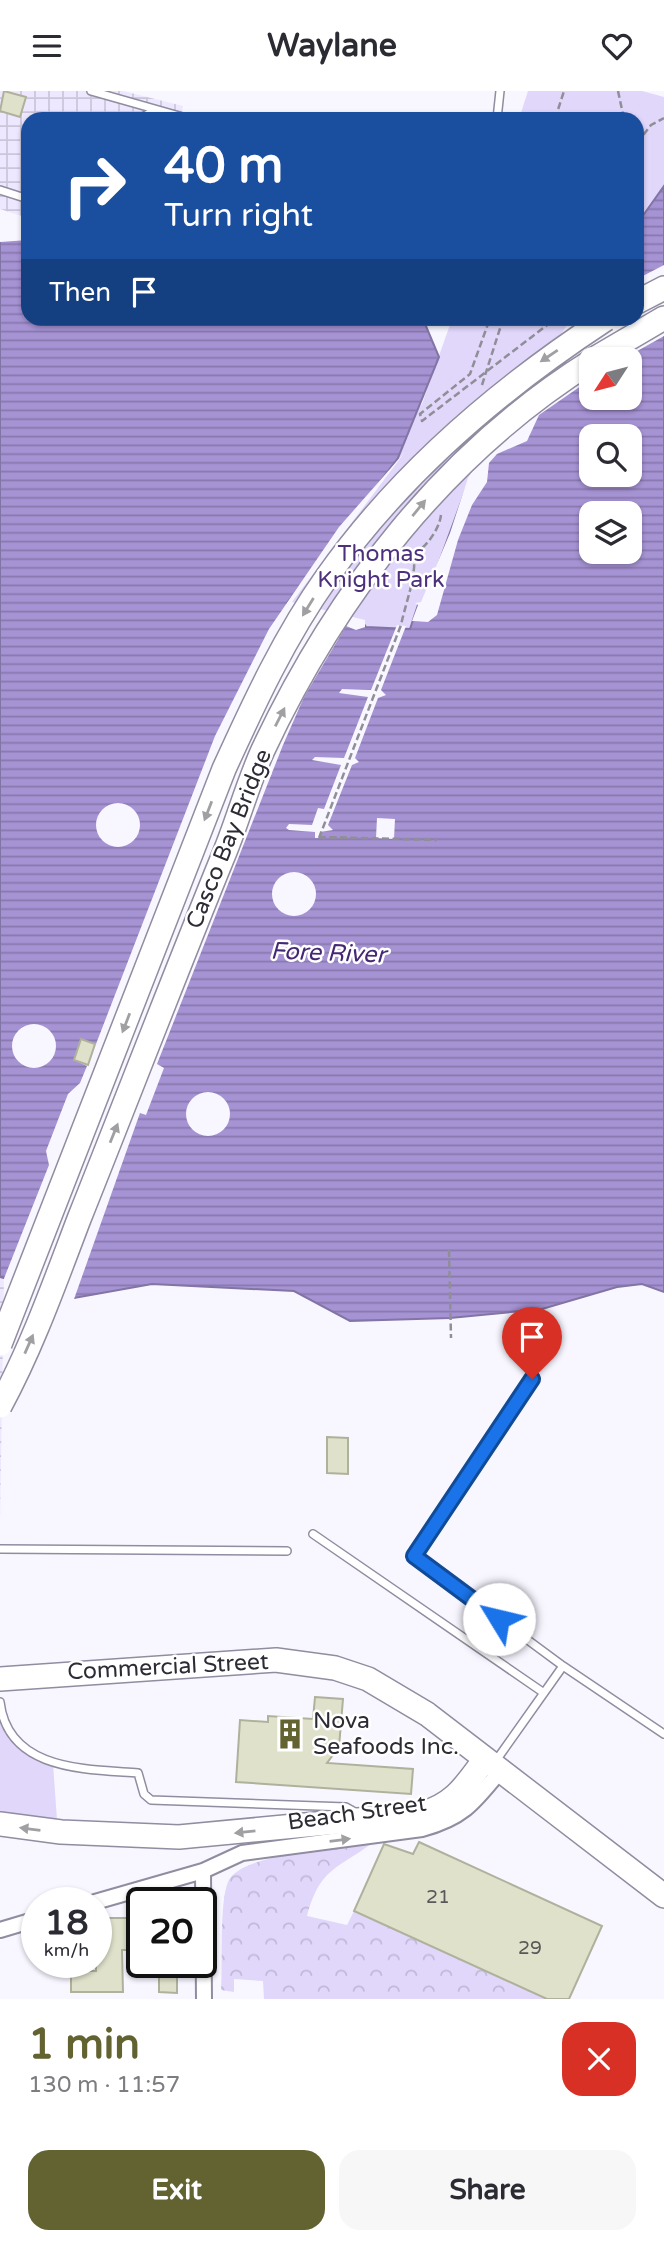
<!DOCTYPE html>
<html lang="en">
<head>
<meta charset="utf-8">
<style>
	:root { --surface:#fff; --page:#f7f7f7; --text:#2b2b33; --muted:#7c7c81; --accent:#626330 }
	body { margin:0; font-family:"Varela Round",sans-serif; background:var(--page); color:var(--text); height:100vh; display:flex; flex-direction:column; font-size:26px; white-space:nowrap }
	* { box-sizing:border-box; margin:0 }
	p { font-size:23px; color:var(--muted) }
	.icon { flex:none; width:38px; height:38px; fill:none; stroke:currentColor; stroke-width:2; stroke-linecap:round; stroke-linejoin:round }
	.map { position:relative; height:1908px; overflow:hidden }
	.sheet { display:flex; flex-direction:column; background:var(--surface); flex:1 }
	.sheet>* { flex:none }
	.guide { position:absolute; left:21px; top:21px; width:623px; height:214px; border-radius:21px; box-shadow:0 2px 5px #0004; background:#1a4fa0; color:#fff; overflow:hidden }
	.needle { width:46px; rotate:234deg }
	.tools { position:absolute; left:579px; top:256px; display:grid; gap:14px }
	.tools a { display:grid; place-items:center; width:63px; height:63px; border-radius:14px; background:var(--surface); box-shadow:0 2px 5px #0004; font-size:35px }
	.speed { position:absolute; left:21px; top:1796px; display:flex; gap:14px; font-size:35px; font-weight:700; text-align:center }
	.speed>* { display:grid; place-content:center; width:91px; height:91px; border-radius:50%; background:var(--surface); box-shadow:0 2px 5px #0004; line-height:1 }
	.speed small { font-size:18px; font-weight:400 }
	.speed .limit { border:4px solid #111; border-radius:10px; background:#fff; color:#111 }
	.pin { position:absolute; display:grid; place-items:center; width:60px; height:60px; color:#fff; margin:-72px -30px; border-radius:50% 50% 50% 0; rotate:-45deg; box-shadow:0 0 7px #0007 }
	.pin .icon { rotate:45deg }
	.me { position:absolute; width:77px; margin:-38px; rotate:306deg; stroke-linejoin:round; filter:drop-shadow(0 0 5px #0008) }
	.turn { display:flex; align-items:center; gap:24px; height:147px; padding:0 28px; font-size:32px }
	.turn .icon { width:91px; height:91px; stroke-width:2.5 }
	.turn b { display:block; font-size:49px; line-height:60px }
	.then { display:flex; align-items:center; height:66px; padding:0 28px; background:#0003; gap:14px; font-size:26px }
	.round { display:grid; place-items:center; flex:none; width:74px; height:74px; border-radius:21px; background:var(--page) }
	.overview { display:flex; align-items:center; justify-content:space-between; height:119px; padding:0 28px }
	h1 { font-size:42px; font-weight:800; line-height:52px; color:var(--accent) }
	.cta { display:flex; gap:14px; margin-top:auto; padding:14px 28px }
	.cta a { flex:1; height:80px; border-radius:21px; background:var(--accent); color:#fff; font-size:28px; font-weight:800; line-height:80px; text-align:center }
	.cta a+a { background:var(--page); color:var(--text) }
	header { display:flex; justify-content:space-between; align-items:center; height:91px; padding:0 28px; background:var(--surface); font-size:32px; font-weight:800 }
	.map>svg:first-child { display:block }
	.industrial { fill:url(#industrial-grid) }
	.forest { fill:url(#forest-crowns) }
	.park { fill:#e0d7fb }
	.water { fill:url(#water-rules); stroke:#8274a4; stroke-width:2; fill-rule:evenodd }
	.pier { fill:#f8f6ff }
	.building { fill:#dfe1ca; stroke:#b0b19c; stroke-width:2 }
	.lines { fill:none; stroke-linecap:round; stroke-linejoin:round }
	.lane-casing { stroke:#918ca0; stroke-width:10 }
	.street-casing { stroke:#918ca0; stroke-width:18 }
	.primary-casing { stroke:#918ca0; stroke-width:26 }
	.path { stroke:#908e97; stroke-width:2.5; stroke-dasharray:7 3.5; stroke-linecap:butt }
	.lane { stroke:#fff; stroke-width:7 }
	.street { stroke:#fff; stroke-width:14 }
	.primary { stroke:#fff; stroke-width:23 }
	.primary-bridge-casing { stroke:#918ca0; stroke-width:26; stroke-linecap:butt }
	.path-bridge { stroke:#908e97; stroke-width:2.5; stroke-dasharray:7 3.5; stroke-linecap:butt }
	.primary-bridge { stroke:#fff; stroke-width:23 }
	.oneway { fill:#a0a0a3 }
	.route-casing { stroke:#114b97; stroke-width:18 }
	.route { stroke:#1a73e8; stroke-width:12 }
	.labels { text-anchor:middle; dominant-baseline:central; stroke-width:5; stroke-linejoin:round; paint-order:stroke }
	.number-label { font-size:19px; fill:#5a5859 }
	.park-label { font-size:23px; fill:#4c307d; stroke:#fff }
	.street-label { font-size:23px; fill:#2d2b33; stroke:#fff }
	.poi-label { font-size:23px; fill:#2d2b33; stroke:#fff; text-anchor:start }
	.water-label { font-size:24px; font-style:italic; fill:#452875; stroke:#fff }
</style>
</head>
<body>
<header><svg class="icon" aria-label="menu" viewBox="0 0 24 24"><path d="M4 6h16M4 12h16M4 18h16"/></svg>Waylane<svg class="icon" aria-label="heart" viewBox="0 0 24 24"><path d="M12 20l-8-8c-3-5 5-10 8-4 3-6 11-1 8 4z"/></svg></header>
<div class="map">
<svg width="664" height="1908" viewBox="0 0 664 1908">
	<defs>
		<pattern id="industrial-grid" width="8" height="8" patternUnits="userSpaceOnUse" patternTransform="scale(1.75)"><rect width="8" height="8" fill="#ede7ff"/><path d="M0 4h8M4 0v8" fill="none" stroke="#ccc6db"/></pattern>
		<pattern id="forest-crowns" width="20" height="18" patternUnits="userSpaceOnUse" patternTransform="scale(1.75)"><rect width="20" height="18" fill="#e0d7fb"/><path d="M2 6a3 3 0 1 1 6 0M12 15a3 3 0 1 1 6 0" fill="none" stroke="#c0b9d8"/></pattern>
		<pattern id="water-rules" width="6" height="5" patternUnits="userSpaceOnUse" patternTransform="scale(1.75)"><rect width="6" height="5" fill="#a693d4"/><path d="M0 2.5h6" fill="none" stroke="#8878ad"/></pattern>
	</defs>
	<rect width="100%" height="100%" fill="#f8f6ff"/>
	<path class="industrial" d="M0 0H123L183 15 180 28H28V127L0 118Z
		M0 1186H4L0 1430Z"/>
	<path class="forest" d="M371 1753C335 1779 320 1778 307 1825L347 1834 354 1820 547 1908H264L263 1890 234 1888V1901L221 1899C223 1873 219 1813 228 1791 240 1762 341 1757 371 1753Z"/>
	<path class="park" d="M528 0H642L664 6V95L637 133V28H519Z
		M452 228H575L438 476 410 539 365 536 286 513 422 313Z
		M0 1611C4 1641 30 1658 53 1673L57 1729 0 1723Z"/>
	<path class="water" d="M664 95V1201L642 1193 617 1196 542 1218 450 1227 350 1230 294 1200 152 1193 74 1207 0 1186V127L28 136V228H423L439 266 398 367 287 512 364 533 366 536 410 538 418 514 423 515 467 395 575 228H637V133ZM592 268H630V306H592ZM592 345H630V383H592ZM592 422H630V460H592Z"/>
	<path class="pier" d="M162 0 191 1 207 0 198 9 165 3Z
		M0 123 28 132V149L0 151Z
		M664 174V245L623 268H592L591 288 539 324 527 350 497 363 489 372 487 391 472 414 458 449 437 524 428 531 412 530 418 514 415 512 421 511 450 442 468 387 571 228H637V188Z
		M405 361 292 511 365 529V536L356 539 346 535 304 606 283 654 157 973 164 977 146 1024 140 1022 73 1211 3 1190 49 1074 46 1060 68 1003 80 992 87 975 74 969 81 948 96 953 215 645 269 538 339 436Z
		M397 534 406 535 381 599 386 604 378 607 355 667 359 671 352 674 328 734 333 739 320 741 319 747H315V741L289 739 286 737 289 733 312 734 318 717 324 718 341 674 312 669 315 666 344 667 368 606 339 602 342 598 371 599Z
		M96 734a22 22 0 1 1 44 0a22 22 0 1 1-44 0Z
		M377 727 395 728 394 748 376 747Z
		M272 803a22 22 0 1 1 44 0a22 22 0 1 1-44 0Z
		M12 955a22 22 0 1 1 44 0a22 22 0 1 1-44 0Z
		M186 1023a22 22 0 1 1 44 0a22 22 0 1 1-44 0Z"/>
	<path class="building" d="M4 0 26 6 20 26 0 20Z
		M81 948 95 953 88 974 74 969Z
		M327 1346 348 1347V1383L327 1382Z
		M315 1606 343 1608 339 1656 327 1672 413 1678 411 1703 236 1691 240 1629 268 1631V1625L313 1628Z
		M419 1751 602 1835 569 1908H547L354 1820 384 1753 413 1763Z
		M101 1827H142V1854H130V1859H122L123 1901H71V1880H96V1834H101Z
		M159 1876 177 1877V1902L159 1901Z"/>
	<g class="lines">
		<g class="lane-casing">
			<path id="lane" d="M91 0 190 28
				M139 28 155 19
				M497 28 500 0
				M0 99 28 108
				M313 1443 544 1602
				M0 1458 287 1460
				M563 1575 664 1643
				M0 1611C8 1680 86 1678 138 1682L144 1703 151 1709 346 1716 355 1721
				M495 1671 563 1575 414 1465 532 1288"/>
		</g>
		<g class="street-casing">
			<path id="street" d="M203 1780 204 1908
				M95 1811 203 1780 242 1762 422 1738C463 1727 474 1712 500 1680
				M0 1839 37 1828"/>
		</g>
		<g class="primary-casing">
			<path id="primary" d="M637 211 664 197
				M594 268 664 227
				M0 1588 276 1569 335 1577 368 1588 427 1623 664 1805
				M0 1733 61 1741 179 1746 421 1723C455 1713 465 1695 485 1668"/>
		</g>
		<path class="path" d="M618 0 624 28
			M555 28 564 0
			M637 52 651 34 664 27
			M489 230V228
			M482 294 503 228
			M405 468C421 463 439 441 441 424
			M319 746 437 749
			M319 747 401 534C406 510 416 488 414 464
			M449 1159 451 1247"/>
		<use href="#lane" class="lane"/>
		<use href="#street" class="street"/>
		<use href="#primary" class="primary"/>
		<g class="primary-bridge-casing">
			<path id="primary-bridge" d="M0 1253 224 678C254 612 285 545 327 486 401 381 499 298 606 228
				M0 1315C32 1256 55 1191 79 1128 127 1008 173 888 222 768 237 733 247 694 263 659 336 503 445 362 592 270"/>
		</g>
		<path class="path-bridge" d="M489 230 470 283 420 323 422 330 555 228
			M319 746 352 747"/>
		<use href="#primary-bridge" class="primary-bridge"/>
	</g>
	<defs><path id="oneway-solid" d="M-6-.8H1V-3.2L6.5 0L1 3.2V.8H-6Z" transform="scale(1.75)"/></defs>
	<g class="oneway">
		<use href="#oneway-solid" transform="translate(549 265) rotate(146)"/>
		<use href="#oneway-solid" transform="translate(419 417) rotate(-51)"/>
		<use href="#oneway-solid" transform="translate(308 516) rotate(122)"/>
		<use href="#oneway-solid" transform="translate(280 626) rotate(-63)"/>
		<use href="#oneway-solid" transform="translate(208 720) rotate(111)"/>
		<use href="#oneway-solid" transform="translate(126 932) rotate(111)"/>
		<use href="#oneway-solid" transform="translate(114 1042) rotate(-68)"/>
		<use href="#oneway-solid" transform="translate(29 1253) rotate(-66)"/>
		<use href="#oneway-solid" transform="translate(30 1738) rotate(-173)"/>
		<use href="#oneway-solid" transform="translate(245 1741) rotate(174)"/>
		<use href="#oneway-solid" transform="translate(340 1749) rotate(-7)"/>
	</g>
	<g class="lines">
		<g class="route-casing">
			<path id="route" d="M499 1528 414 1465 532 1288"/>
		</g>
		<use href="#route" class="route"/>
	</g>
	<defs>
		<g id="building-bare" transform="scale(2.415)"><path d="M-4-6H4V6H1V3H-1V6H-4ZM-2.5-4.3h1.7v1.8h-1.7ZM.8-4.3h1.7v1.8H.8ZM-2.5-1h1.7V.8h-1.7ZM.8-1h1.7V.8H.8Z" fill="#626330" stroke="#fff" stroke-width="2.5" paint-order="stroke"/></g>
	</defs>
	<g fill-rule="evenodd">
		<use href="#building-bare" x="290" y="1643"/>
	</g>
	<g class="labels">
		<g class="number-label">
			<text x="438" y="1806">21</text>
			<text x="530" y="1857">29</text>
		</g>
		<g class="park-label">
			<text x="381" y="463">Thomas<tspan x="381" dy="26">Knight Park</tspan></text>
		</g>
		<g class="street-label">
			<text transform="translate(229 748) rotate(-68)">Casco Bay Bridge</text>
			<text transform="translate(168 1576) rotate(-3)">Commercial Street</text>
			<text transform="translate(357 1722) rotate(-8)">Beach Street</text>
		</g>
		<g class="poi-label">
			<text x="313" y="1630">Nova<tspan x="313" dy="26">Seafoods Inc.</tspan></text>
		</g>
		<g class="water-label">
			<text transform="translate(328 862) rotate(2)">Fore River</text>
		</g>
	</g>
</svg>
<div class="tools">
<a><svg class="needle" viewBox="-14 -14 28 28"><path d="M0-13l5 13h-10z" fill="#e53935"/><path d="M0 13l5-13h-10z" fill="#7c7c81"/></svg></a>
<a><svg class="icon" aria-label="search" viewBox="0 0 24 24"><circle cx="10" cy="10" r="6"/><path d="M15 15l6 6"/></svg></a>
<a><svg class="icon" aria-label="layers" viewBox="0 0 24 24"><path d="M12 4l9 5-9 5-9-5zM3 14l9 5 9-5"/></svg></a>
</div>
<div class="speed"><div>18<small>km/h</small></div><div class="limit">20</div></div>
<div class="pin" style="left:532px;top:1288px;background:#d93025"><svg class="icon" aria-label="arrive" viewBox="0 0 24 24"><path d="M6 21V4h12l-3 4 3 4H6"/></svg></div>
<svg class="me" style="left:499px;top:1528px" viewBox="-20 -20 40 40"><circle r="19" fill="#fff"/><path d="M0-13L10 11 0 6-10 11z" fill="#1a73e8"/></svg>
<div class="guide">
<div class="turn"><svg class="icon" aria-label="right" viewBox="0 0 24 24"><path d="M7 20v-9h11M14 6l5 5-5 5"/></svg><div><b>40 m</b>Turn right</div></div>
<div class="then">Then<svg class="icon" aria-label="arrive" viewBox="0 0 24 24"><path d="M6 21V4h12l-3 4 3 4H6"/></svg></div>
</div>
</div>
<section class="sheet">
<div class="overview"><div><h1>1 min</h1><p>130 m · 11:57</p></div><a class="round" style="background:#d93025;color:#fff"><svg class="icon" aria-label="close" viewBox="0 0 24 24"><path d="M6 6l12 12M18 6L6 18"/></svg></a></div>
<div class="cta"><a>Exit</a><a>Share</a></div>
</section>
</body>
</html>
